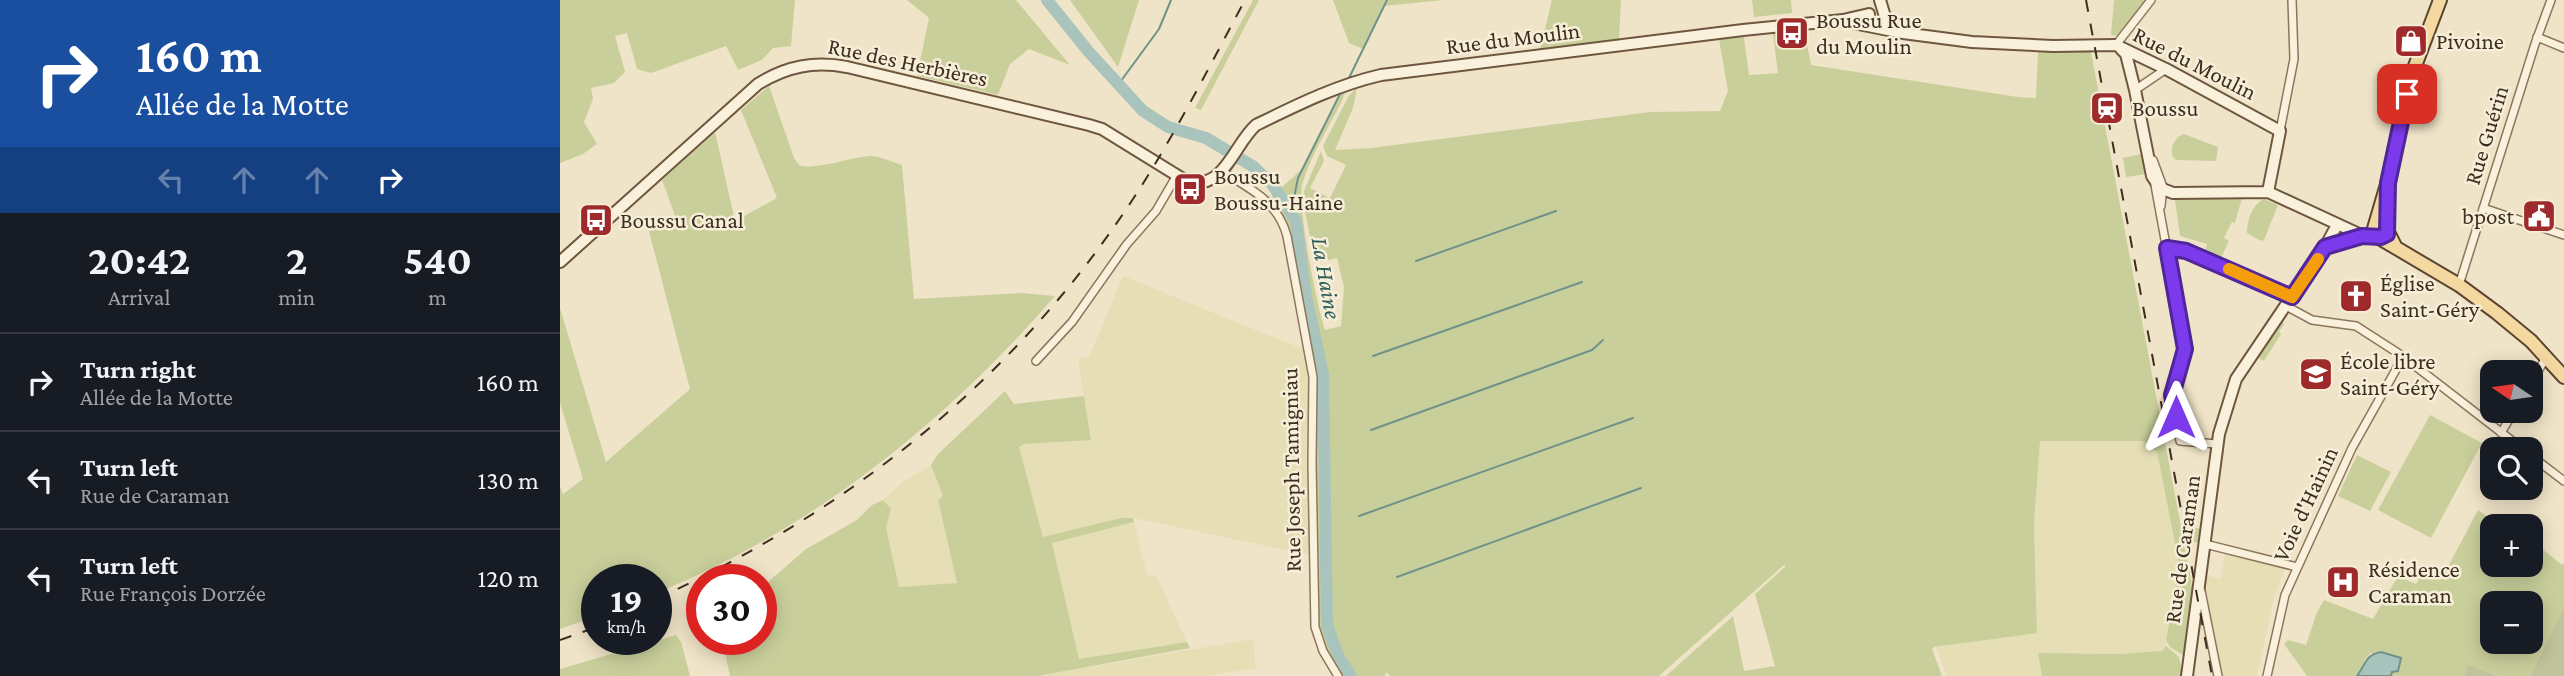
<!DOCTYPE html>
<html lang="en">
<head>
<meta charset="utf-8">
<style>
	:root { --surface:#171b24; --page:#20242c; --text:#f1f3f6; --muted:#9ea1a6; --line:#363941 }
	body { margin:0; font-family:"Crimson Pro",serif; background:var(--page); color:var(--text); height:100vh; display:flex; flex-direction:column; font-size:26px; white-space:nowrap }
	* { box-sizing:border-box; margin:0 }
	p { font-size:23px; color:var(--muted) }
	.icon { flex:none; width:38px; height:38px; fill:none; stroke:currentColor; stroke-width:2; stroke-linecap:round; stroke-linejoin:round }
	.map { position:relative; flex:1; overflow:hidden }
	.panel { display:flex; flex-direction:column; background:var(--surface); width:560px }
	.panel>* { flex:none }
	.hud { background:#1a4fa0; color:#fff; overflow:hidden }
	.needle { width:46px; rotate:283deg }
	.buttons { position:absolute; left:1920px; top:360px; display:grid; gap:14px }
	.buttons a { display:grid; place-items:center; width:63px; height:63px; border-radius:14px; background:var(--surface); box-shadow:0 4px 18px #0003; font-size:35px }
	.speed { position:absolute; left:21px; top:564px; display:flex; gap:14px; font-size:35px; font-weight:700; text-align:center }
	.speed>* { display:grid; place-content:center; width:91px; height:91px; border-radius:50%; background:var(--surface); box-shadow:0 4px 18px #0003; line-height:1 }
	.speed small { font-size:18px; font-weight:400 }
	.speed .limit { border:10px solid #d22; background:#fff; color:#111 }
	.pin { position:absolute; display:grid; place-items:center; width:60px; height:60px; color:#fff; margin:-30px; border-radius:14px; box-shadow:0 4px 10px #0006 }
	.me { position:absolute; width:77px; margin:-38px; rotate:0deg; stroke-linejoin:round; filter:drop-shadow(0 0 5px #0008) }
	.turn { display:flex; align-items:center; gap:24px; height:147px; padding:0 21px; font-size:32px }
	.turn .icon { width:91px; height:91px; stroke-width:2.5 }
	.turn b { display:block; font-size:49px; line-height:60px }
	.lanes { display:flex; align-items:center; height:66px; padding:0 21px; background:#0003; justify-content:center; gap:35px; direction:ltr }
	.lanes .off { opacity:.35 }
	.eta { display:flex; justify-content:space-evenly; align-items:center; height:119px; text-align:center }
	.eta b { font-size:42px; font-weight:700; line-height:49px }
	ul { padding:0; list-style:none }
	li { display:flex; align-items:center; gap:21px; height:98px; padding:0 21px; border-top:2px solid var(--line) }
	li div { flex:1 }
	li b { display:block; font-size:26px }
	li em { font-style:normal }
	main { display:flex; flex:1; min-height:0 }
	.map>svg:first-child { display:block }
	.farmland { fill:#e6deb5 }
	.green { fill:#c9cf9b; fill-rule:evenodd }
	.cemetery { fill:#bfc49a }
	.water { fill:#a9c4bc; stroke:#6f938a; stroke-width:2 }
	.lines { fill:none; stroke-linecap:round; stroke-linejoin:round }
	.stream { stroke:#6f938a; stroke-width:2 }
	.river { stroke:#a9c4bc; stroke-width:12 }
	.street-casing { stroke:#8d765c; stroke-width:10 }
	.secondary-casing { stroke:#6f573f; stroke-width:14 }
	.primary-casing { stroke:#5b4430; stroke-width:16 }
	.street { stroke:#faf1dc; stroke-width:7 }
	.secondary { stroke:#faf1dc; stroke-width:10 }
	.primary { stroke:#f3d9a0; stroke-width:12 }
	.rail { stroke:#3d2e20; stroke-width:2; stroke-dasharray:12 12; stroke-linecap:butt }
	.route-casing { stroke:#51269a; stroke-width:18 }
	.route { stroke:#7c3aed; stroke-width:12 }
	.slow { stroke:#f59e0b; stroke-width:12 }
	.labels { text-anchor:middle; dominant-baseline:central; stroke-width:5; stroke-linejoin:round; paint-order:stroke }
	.poi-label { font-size:23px; fill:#3d2e20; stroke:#f7eed8; text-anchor:start }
	.street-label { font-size:23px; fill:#3d2e20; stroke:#f7eed8 }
	.water-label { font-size:24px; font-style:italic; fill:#2f5d5a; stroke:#f7eed8 }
</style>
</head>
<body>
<main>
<section class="panel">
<div class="hud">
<div class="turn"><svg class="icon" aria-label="right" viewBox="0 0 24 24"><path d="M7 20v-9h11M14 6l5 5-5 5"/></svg><div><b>160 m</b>Allée de la Motte</div></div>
<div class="lanes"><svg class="icon off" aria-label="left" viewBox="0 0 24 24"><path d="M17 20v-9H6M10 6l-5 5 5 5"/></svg><svg class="icon off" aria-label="ahead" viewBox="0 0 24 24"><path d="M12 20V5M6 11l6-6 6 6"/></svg><svg class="icon off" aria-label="ahead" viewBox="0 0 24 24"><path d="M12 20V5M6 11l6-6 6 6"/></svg><svg class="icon" aria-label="right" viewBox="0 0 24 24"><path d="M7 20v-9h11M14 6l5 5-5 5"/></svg></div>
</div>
<div class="eta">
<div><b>20:42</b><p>Arrival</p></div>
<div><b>2</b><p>min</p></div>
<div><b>540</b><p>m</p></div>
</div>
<ul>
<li><svg class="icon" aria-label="right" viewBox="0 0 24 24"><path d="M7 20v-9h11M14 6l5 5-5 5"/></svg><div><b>Turn right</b><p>Allée de la Motte</p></div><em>160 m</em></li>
<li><svg class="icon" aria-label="left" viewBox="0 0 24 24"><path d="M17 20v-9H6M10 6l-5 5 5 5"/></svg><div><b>Turn left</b><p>Rue de Caraman</p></div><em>130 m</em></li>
<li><svg class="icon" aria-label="left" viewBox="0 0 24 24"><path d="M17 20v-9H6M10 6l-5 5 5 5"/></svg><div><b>Turn left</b><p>Rue François Dorzée</p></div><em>120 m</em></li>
</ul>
</section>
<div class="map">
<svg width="2004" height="676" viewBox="0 0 2004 676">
	<rect width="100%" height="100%" fill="#f0e4c8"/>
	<path class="farmland" d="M563 276 748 351 753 376 755 556 573 518H561L483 538 459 447 463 444 531 439 518 359 529 357Z
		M1569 440 1588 443 1597 452 1619 564 1618 579 1606 640 1607 644 1602 651 1559 654 1478 653 1482 676H1387L1376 647 1477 632 1474 524 1480 441Z
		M371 465 383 497 378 500 397 583 339 587 326 528 331 509 323 500 343 482Z
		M574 522 587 575 596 576 627 642 519 660 492 543Z
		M1666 548 1727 564 1715 594 1697 676H1660L1640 574 1661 579Z
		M693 639 696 668 647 676H478Z"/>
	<path class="green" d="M0 0H235L231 46 213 48 202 60 178 70 166 46 91 73 77 69 67 33 55 36 65 72 54 83 31 88 33 99 24 122 37 144 23 154 0 163Z
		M347 0H456L510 65 469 49 450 64 438 95 357 76 369 18Z
		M510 0H579L558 67 515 7Z
		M693 0H699L641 110 635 108Z
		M773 0H883L824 6 803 49 789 43Z
		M992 0H1061L1059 40 980 49Z
		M1192 0H1231L1232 13 1194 17Z
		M1554 0H1588L1561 36 1551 35Z
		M1243 24 1251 65 1458 97 1476 98 1478 50 1531 52 1636 606 1628 658 1610 647 1606 640 1618 579 1619 564 1597 452 1588 443 1581 441H1480L1474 524 1477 633 1374 647 1372 649 1382 676H1106L1173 616 1184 671 1215 666 1195 594 1226 566 1224 565 1099 676H830L826 672 825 676H781L767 655 758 624 753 464 756 386 719 211 709 199 742 169 782 90 785 93 782 101C769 127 750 156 742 185 737 205 757 307 765 330L781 326 784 287 777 258 755 263 745 211 744 191 761 151 764 161 750 188 770 198 786 165 767 156 763 146 788 97 797 87 793 108 775 150 811 148 1090 112 1160 111 1168 91 1158 34 1183 30 1189 75 1218 73 1212 27Z
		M209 86 234 158 239 165C253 171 292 157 310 156 320 156 332 162 342 165L354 299 461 293 495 296C386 422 252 530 96 593V579H37V616L0 629V486L3 494 23 479 0 403V308L46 462 130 389 89 231 117 221 102 180 155 132 175 221 217 198 181 110Z
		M1624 134 1658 147 1656 161 1616 160 1613 157C1609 149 1615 136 1624 134Z
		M1582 154 1586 174 1566 177 1563 158Z
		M1682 198 1675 223 1672 222 1664 238 1669 241 1661 258 1645 251 1647 244 1620 236 1615 200Z
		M1704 199 1718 205 1704 240 1701 241 1687 233C1687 219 1692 205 1704 199Z
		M1722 322 1724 324 1719 332 1721 334 1704 361 1697 357Z
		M445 391 454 404 524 396 531 440 464 444 459 447 483 537 561 518H573L574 522 492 543 519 659 627 642 630 648 478 676H170L162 639H201V588L246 549 297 520 312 505 323 500 331 509 326 528 339 587 397 583 378 500 383 496 371 465 378 454Z
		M1870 415 1922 443 1871 538 1818 510Z
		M1797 455 1831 472 1810 511 1778 496Z
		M1624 504 1631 505 1630 511 1635 512 1632 527 1641 529 1640 543 1631 542Z
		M1918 510 1942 527H1932V565H1970L1971 540 2002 565 2004 563V607L1970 676H1937L1908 664 1904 676H1831L1832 672 1811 653 1805 659 1797 676H1747L1724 644 1728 640 1746 645 1757 612 1764 600 1813 619 1838 576 1856 584 1866 566 1883 576ZM1932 604H1970V642H1932Z
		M116 635 121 642 130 676H0V669Z
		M1606 646 1619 657 1623 676H1482L1478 653 1559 654 1602 651Z"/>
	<path class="cemetery" d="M2004 607V676H1970Z
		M1908 664 1937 676H1904Z"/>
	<path class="water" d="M1821 652 1841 658 1838 671 1832 672 1831 676H1797C1806 664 1805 655 1821 652Z"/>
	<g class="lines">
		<path class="stream" d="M789 78 827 0
			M558 85 599 29 611 0
			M731 213 738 178 781 92
			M856 261 996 211
			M813 356 1022 282
			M811 430 1032 350 1043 340
			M799 516 1073 418
			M837 577 1081 488"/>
		<path class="river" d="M487 0 528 51 583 111 608 127 646 138 694 167 712 184 736 221 746 296 763 374 767 625 779 658 791 676"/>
		<g class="street-casing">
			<path id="street" d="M1977 37 2004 48
				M1556 45 1591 0
				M1575 90 1606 69
				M1720 131 1734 59 1732 0
				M1593 160 1603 187 1601 206
				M663 172C691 189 718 202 727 236L753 377 752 463 755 627 763 651 778 676
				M1595 185 1625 349 1612 395 1620 441 1657 444
				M1923 208 2004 235
				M1607 248 1626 251 1732 297
				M1899 285 1975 44 1991 0
				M1726 306 1752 320 1796 326 1841 355 1964 450
				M476 361 512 322 567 244 596 211 617 175
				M1970 384 1986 358
				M1941 433 1954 411
				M1970 455 2004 481
				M1645 544 1737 567
				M1641 591 1658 676
				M1707 676 1725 595 1792 448 1843 357"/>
		</g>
		<g class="secondary-casing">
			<path id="secondary" d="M1320 0 1326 20
				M1326 20 1344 29
				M1283 21 1343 33 1412 42 1493 46 1556 45 1606 69 1720 131 1708 192
				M1561 49 1566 54 1575 90 1592 176 1600 188 1613 193 1708 192 1799 234 1809 238 1817 237
				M1765 247 1802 236
				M0 262 198 84C227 66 254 61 287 67L529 125 542 129 623 179C663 196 673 145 696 125 737 105 777 85 821 75L1183 30 1283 20 1309 14
				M1627 676 1659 434 1676 379 1765 247 1777 225"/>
		</g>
		<g class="primary-casing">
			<path id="primary" d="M1880 0 1852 74 1830 174 1813 232 1816 236 1899 285 1937 313 1971 341 2004 377
				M1826 203 1827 230 1835 246"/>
		</g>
		<use href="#street" class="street"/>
		<use href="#secondary" class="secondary"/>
		<use href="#primary" class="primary"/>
		<path class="rail" d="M1526 0 1652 676
			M96 599C291 510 455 379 573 199 615 135 649 67 685 0
			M0 640 37 627"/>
	</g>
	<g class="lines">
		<g class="route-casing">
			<path id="route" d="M1616 417 1612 395 1625 349 1607 248 1626 251 1732 297 1765 247 1802 236 1821 237 1827 234 1828 183 1847 94"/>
		</g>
		<use href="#route" class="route"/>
		<path class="slow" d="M1669 269 1732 297 1758 259"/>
	</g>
	<defs>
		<g id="bus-square" transform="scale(1.75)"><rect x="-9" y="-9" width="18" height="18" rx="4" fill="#9e2a2b" stroke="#f7eed8"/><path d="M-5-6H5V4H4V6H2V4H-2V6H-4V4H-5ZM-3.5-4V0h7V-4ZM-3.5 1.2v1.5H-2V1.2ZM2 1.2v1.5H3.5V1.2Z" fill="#fff"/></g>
		<g id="shop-square" transform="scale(1.75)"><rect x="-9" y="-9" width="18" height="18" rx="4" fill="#9e2a2b" stroke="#f7eed8"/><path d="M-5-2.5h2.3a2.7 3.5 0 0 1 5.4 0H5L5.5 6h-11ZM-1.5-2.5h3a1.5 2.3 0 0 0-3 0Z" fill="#fff"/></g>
		<g id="station-square" transform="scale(1.75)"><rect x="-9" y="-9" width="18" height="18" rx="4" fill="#9e2a2b" stroke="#f7eed8"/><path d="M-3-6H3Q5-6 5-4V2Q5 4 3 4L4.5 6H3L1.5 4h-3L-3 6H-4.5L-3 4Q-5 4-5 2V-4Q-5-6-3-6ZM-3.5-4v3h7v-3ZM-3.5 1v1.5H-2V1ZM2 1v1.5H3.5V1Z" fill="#fff"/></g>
		<g id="civic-square" transform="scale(1.75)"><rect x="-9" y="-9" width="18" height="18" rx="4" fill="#9e2a2b" stroke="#f7eed8"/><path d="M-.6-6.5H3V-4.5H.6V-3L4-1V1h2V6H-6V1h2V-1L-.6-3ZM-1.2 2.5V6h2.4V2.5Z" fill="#fff"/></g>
		<g id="church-square" transform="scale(1.75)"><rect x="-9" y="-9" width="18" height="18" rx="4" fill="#9e2a2b" stroke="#f7eed8"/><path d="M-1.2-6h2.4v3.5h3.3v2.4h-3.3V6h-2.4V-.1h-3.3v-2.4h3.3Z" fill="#fff"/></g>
		<g id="school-square" transform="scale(1.75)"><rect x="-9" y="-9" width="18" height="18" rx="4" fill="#9e2a2b" stroke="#f7eed8"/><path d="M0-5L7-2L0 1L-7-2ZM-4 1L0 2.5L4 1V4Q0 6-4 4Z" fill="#fff"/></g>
		<g id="hospital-square" transform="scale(1.75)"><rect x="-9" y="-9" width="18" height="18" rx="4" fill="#9e2a2b" stroke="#f7eed8"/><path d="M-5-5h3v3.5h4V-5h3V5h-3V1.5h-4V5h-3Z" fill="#fff"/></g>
	</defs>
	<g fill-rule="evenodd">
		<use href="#bus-square" x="1232" y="33"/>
		<use href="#shop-square" x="1851" y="41"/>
		<use href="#station-square" x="1547" y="108"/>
		<use href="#bus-square" x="630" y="189"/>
		<use href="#civic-square" x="1979" y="216"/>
		<use href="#bus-square" x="36" y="220"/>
		<use href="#church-square" x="1796" y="296"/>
		<use href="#school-square" x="1756" y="374"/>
		<use href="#hospital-square" x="1783" y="582"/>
	</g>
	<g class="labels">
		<g class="poi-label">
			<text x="1256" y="20">Boussu Rue<tspan x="1256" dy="26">du Moulin</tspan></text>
			<text x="1876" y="41">Pivoine</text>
			<text x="1572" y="108">Boussu</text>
			<text x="654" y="176">Boussu<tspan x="654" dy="26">Boussu-Haine</tspan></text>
			<text x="1954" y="216" text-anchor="end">bpost</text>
			<text x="60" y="220">Boussu Canal</text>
			<text x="1820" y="283">Église<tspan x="1820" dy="26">Saint-Géry</tspan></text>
			<text x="1780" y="361">École libre<tspan x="1780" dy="26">Saint-Géry</tspan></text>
			<text x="1808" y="569">Résidence<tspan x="1808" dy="26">Caraman</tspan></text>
		</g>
		<g class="street-label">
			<text transform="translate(953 38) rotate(-7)">Rue du Moulin</text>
			<text transform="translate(348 62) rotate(12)">Rue des Herbières</text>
			<text transform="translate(1635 63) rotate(27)">Rue du Moulin</text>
			<text transform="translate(1926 135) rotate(-73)">Rue Guérin</text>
			<text transform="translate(731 470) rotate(-91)">Rue Joseph Tamigniau</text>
			<text transform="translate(1745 504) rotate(-65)">Voie d'Hainin</text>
			<text transform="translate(1622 549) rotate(-82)">Rue de Caraman</text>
		</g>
		<g class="water-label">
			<text transform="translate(767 278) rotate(80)">La Haine</text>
		</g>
	</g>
</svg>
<div class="buttons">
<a><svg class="needle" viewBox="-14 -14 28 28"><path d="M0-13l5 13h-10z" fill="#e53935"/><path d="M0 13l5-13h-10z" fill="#9ea1a6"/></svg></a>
<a><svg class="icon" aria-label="search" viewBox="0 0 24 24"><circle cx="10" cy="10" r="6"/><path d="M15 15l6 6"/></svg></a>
<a>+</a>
<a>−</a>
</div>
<div class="speed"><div>19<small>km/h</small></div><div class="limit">30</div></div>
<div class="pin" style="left:1847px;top:94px;background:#d93025"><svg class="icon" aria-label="arrive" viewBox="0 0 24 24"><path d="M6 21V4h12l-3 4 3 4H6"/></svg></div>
<svg class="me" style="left:1616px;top:417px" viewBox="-20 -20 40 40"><path d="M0-17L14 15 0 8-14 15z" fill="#7c3aed" stroke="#fff" stroke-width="4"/></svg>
</div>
</main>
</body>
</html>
